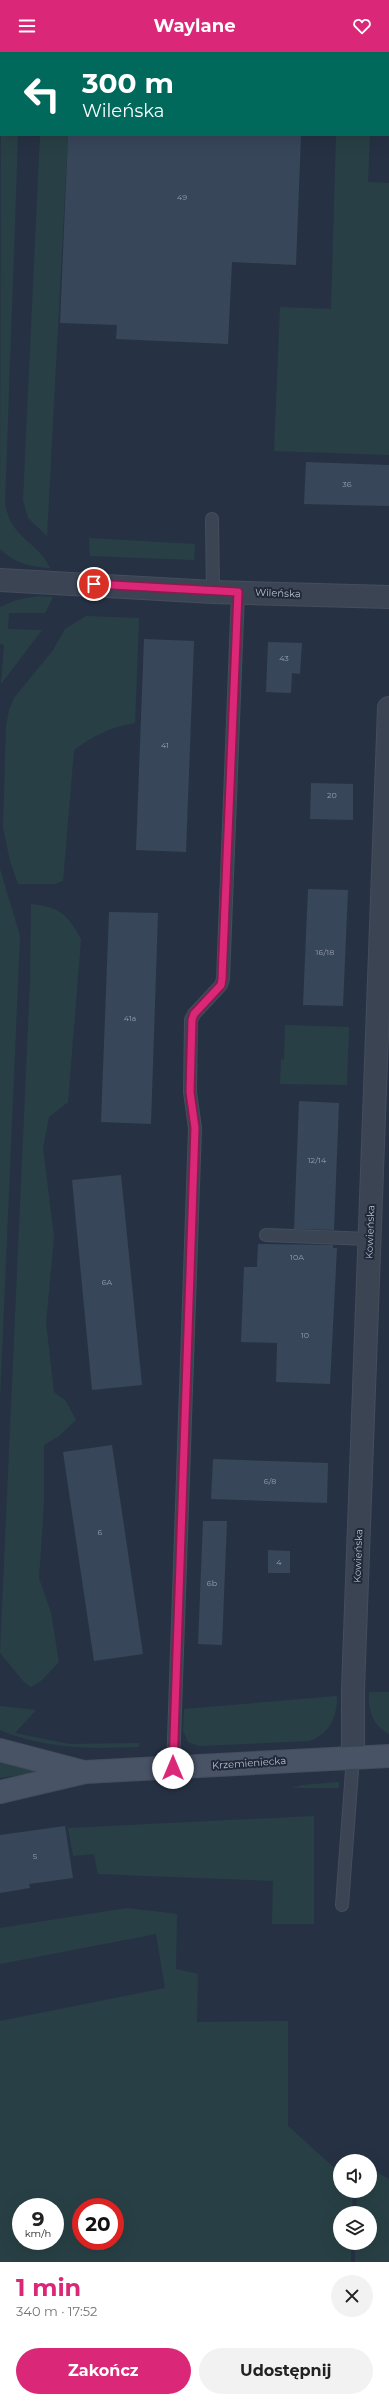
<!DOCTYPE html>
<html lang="pl">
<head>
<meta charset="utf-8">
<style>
	:root { --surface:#fff; --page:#f2f2f2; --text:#222; --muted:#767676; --accent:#db2777 }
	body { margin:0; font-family:Montserrat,sans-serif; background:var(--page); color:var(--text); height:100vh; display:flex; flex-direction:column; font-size:15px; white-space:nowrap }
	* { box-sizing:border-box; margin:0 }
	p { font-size:13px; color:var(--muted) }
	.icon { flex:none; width:22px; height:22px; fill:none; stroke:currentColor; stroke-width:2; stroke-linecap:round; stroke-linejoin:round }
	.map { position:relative; height:2210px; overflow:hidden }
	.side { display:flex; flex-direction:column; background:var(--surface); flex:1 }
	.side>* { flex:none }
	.hud { position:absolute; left:0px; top:0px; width:389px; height:84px; box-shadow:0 4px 16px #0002; background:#00695c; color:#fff; overflow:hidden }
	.tools { position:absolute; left:333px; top:2102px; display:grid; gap:8px }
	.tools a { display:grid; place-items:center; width:44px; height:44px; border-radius:50%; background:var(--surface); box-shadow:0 4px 16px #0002; font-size:20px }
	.speed { position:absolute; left:12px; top:2146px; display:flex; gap:8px; font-size:20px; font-weight:700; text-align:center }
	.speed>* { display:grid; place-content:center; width:52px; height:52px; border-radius:50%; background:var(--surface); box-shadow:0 4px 16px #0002; line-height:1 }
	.speed small { font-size:10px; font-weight:400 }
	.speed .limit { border:6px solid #d22; background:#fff; color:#111 }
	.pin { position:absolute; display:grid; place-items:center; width:34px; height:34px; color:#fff; margin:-17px; border:2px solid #fff; border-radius:50%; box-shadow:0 1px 4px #0007 }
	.me { position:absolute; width:44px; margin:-22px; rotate:0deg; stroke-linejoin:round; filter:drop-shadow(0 0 3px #0008) }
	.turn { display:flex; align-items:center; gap:14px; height:84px; padding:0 16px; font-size:18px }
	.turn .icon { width:52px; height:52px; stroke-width:2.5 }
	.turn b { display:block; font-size:28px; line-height:34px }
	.round { display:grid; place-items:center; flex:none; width:42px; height:42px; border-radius:21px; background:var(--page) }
	.head { display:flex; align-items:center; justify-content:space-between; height:68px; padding:0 16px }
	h1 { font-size:24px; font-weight:700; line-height:30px; color:var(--accent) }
	.primary-button { display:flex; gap:8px; margin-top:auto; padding:8px 16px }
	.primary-button a { flex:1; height:46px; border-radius:24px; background:var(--accent); color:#fff; font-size:16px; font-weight:700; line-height:46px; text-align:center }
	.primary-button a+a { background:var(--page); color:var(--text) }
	header { display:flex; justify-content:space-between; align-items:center; height:52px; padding:0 16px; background:var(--accent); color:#fff; font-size:18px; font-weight:700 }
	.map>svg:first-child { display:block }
	.green { fill:#284045; fill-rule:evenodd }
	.building { fill:#38465a }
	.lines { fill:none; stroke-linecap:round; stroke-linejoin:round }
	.service-casing { stroke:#454d5d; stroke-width:14 }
	.minor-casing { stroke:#454d5d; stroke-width:24 }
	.secondary-casing { stroke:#454d5d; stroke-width:24 }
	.service { stroke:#3b4453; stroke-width:12 }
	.minor { stroke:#3b4453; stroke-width:22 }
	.secondary { stroke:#495366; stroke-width:22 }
	.route-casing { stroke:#8e194d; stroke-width:10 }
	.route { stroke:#db2777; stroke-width:7 }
	.labels { text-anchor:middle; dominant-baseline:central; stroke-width:4; stroke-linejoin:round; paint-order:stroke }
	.number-label { font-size:8px; fill:#969fae }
	.street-label { font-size:10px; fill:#b8bfcd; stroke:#1f2939 }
</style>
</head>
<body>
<header><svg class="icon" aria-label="menu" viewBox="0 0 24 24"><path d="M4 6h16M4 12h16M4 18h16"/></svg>Waylane<svg class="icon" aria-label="heart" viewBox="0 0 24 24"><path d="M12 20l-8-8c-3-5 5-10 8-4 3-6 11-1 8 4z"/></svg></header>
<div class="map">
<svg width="389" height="2210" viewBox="0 0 389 2210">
	<rect width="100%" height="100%" fill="#263244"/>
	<path class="green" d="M1 24V83H18L5 452C12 489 37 488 50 516 31 515 14 511 0 497Z
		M40 83H68L47 484 28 466 23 448Z
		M336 83H370L368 130 389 131V403L274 399 280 255 331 257Z
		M89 486 195 492 194 508 90 504Z
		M38 544 53 545 45 561H9L8 577 42 578 1 632 4 593 0 592V555L16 548Z
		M86 564 139 566 135 671C111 675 94 683 74 698L63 829 54 832H18L10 809 3 775 6 675 9 658 14 646 53 598 65 577Z
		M0 817 20 884 0 1347Z
		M31 852C60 855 67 862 81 887L68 1050 49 1065 43 1096 54 1185 46 1271 54 1340 66 1349 76 1368 59 1384 44 1393V1450L39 1526 51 1561 59 1610 42 1628 31 1635 24 1630 0 1601 30 930Z
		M285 973 349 975 347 1033 280 1032 281 1007 284 1008Z
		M369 1640H389V1682C372 1673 368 1657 369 1640Z
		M337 1644C337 1665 330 1682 309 1689L200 1694 188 1690 183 1678 184 1657Z
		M0 1654 36 1658 15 1681 69 1692 139 1691V1695C92 1697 43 1697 0 1678Z
		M0 1710 34 1719 33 1721 0 1726Z
		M339 1730V1736H292L302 1733Z
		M314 1764V1872H272L273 1829 98 1822 94 1802 73 1804 68 1776Z
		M127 1856 177 1862 176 1917 198 1922 197 1970 288 1969V2074L340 2121V2139H353L352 2161H340V2191H351V2210H0V1969L165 1936 156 1882 0 1912V1876ZM21 2155H55V2189H21ZM81 2155H115V2189H81Z
		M370 2110 372 2117 389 2127V2210H355V2191H370V2161H356L357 2139H370Z"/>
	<path class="building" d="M68 83H301L296 213 232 210 228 292 116 287 117 273 60 271Z
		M306 410 389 413V454L304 452Z
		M144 587 194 589 186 800 136 798Z
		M268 590 302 591 300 622 292 621 291 641 266 640Z
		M311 731 353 732V768L310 767Z
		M308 837 348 838 343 954 303 953Z
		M109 860 158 861 151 1072 101 1070Z
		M299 1049 339 1051 334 1178 294 1177Z
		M121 1123 142 1333 92 1338 72 1128Z
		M258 1192 333 1193V1196H337L330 1332 276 1330 277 1291 241 1290 244 1215H257Z
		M112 1393 143 1602 94 1609 63 1400Z
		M213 1407 328 1411 327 1451 211 1447Z
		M203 1469H227L222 1593 198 1592Z
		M268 1498 290 1499V1521H268Z
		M65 1774 73 1826 29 1832 30 1836 0 1841V1783Z"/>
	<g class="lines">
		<g class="service-casing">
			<path id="service" d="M212 467 213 540
				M266 1183 370 1187
				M173 1716 195 1076 190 1040 191 968 194 962 221 933 223 927 238 540
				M342 1853 353 1705"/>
		</g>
		<g class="minor-casing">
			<path id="minor" d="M0 528 213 540 389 545
				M353 1705V1637L389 656"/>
		</g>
		<g class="secondary-casing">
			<path id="secondary" d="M0 1698 84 1720
				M0 1740 85 1720 389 1704"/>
		</g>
		<use href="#service" class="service"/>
		<use href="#minor" class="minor"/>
		<use href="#secondary" class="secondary"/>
	</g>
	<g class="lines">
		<g class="route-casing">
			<path id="route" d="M94 532 238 540 222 927 221 933 194 962 192 968 190 1040 195 1076 173 1716"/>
		</g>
		<use href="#route" class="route"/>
	</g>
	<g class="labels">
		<g class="number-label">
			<text x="182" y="145">49</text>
			<text x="347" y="432">36</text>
			<text x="284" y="606">43</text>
			<text x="165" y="693">41</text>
			<text x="332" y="743">20</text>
			<text x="325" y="900">16/18</text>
			<text x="130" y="966">41a</text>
			<text x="317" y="1108">12/14</text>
			<text x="297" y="1205">10A</text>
			<text x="107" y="1230">6A</text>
			<text x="305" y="1283">10</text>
			<text x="270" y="1429">6/8</text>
			<text x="100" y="1480">6</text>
			<text x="279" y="1510">4</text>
			<text x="212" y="1531">6b</text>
			<text x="35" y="1804">5</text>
		</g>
		<g class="street-label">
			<text transform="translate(278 541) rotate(2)">Wileńska</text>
			<text transform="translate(370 1180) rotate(-88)">Kowieńska</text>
			<text transform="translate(358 1504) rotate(-88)">Kowieńska</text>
			<text transform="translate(249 1711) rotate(-4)">Krzemieniecka</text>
		</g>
	</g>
</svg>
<div class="tools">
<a><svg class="icon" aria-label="sound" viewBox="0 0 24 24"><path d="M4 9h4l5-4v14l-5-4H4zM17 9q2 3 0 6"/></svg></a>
<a><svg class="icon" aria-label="layers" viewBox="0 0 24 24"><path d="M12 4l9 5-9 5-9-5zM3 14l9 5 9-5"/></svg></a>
</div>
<div class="speed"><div>9<small>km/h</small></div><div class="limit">20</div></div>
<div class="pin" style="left:94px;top:532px;background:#d93025"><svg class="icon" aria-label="arrive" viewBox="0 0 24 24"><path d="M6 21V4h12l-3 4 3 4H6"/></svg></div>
<svg class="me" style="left:173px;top:1716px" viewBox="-20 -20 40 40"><circle r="19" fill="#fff"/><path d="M0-13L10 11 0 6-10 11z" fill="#db2777"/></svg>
<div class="hud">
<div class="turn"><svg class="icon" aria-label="left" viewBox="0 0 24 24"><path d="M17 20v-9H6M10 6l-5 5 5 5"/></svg><div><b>300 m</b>Wileńska</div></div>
</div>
</div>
<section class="side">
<div class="head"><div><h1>1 min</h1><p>340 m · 17:52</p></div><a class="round"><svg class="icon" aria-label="close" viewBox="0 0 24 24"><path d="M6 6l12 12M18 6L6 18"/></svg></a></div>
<div class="primary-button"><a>Zakończ</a><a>Udostępnij</a></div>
</section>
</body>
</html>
